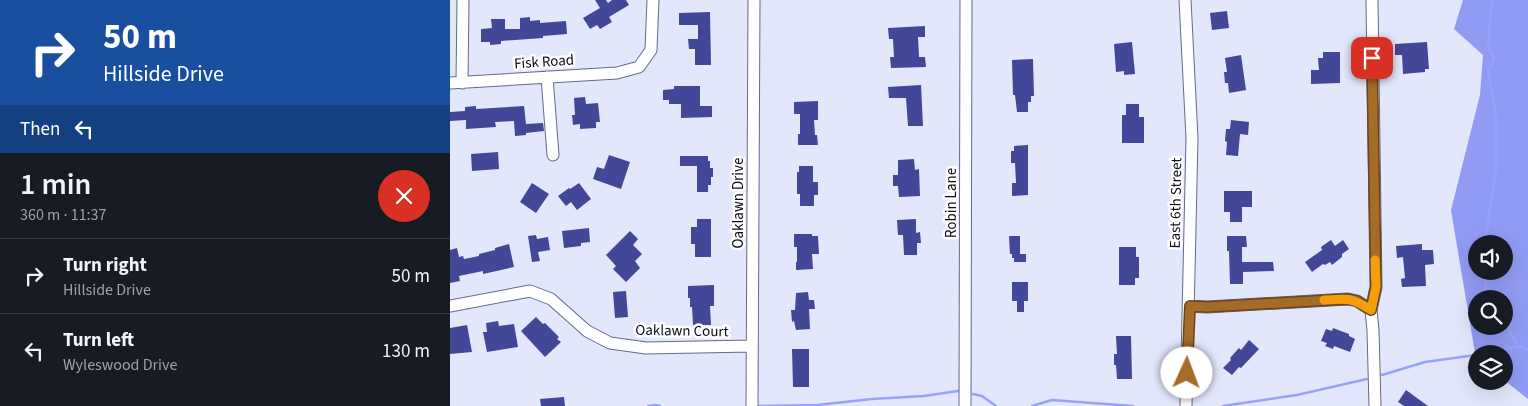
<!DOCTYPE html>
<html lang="en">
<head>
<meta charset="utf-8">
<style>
	:root { --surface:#171b24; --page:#242831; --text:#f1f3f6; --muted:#9ea1a6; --line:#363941 }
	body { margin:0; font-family:"Source Sans 3",sans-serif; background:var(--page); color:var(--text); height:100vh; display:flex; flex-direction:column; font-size:19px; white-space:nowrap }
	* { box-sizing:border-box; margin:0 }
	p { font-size:16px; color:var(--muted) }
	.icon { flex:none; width:28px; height:28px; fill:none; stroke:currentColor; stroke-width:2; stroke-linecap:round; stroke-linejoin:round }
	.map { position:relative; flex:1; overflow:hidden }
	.side { display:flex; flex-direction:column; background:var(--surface); width:450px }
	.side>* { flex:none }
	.guide { background:#1a4fa0; color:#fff; overflow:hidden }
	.fabs { position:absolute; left:1018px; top:235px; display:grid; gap:10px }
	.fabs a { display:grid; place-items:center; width:45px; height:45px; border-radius:50%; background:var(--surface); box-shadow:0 5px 20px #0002; font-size:25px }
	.pin { position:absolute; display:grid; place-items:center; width:42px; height:42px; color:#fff; margin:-21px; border-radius:10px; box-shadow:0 2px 8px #0006 }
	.me { position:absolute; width:55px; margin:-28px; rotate:2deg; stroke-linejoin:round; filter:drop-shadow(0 0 4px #0008) }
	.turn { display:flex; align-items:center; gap:18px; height:105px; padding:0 20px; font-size:22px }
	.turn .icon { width:65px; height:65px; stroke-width:2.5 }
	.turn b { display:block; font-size:35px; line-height:42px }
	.then { display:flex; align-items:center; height:48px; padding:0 20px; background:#0003; gap:10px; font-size:19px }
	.round { display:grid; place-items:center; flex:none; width:52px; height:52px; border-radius:26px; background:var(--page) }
	.head { display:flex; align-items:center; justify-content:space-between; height:85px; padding:0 20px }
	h1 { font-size:30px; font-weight:600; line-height:38px }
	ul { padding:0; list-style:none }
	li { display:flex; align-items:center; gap:15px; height:75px; padding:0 20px; border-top:1px solid var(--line) }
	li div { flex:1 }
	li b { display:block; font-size:19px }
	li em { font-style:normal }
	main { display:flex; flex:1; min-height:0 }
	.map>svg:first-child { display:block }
	.forest { fill:#919bf3; fill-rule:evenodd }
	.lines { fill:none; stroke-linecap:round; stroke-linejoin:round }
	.stream { stroke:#98a2fb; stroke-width:2.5 }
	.building { fill:#434797 }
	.minor-casing { stroke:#656987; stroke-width:13 }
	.minor { stroke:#fff; stroke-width:11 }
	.route-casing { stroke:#6b461a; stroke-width:12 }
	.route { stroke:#a46c28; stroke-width:9 }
	.slow { stroke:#f59e0b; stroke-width:9 }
	.labels { text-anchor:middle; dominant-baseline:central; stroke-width:5; stroke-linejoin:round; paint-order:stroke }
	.street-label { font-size:15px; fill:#0a0b16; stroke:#fff }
</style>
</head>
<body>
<main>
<section class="side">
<div class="guide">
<div class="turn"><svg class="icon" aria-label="right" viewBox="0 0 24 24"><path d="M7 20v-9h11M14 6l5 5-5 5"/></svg><div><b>50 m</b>Hillside Drive</div></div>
<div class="then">Then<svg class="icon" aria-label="left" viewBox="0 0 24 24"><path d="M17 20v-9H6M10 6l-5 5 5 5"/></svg></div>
</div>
<div class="head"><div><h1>1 min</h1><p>360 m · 11:37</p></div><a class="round" style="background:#d93025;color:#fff"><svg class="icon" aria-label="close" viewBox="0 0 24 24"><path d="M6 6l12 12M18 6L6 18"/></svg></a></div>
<ul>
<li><svg class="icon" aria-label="right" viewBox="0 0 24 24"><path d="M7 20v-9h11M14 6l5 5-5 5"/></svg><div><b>Turn right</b><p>Hillside Drive</p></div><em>50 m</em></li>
<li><svg class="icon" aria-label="left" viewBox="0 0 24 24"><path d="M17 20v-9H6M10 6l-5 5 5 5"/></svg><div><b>Turn left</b><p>Wyleswood Drive</p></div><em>130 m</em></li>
</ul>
</section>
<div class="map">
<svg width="1078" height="406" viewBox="0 0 1078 406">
	<rect width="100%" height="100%" fill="#e3e7fc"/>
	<path class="forest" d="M1013 0H1078V399L1054 380V354H1026V359L1001 210 1030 95 1033 55 1004 29ZM1026 244H1054V271H1026ZM1026 299H1054V326H1026Z"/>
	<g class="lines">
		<path class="stream" d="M1035 244 1046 168V116L1038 72 1044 58 1038 45 1042 0
			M1036 271V293L1040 299
			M1054 322 1068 346 1078 350
			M1033 354 1068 346
			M932 375 975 362 1026 355
			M523 394 532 396 546 406
			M198 406 205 405 210 406
			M309 406 367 405 422 399 474 396 508 391
			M582 406 602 400 683 406
			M773 406 847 395 917 379"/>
	</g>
	<path class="building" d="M145 0H156L158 3 162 0H176L179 5 159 17 162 22 150 29 147 25 140 29 133 18 150 8Z
		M777 11 779 28 762 30 760 13Z
		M260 12 261 65H245V49H239L238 39H248V25H229V13Z
		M80 17V21L90 20V23L116 21 117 34 93 36V38L51 41V44L40 45V42H31V29L42 28 41 19H55V29H70V18Z
		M475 26V37H468L469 57H475L476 67 441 68 440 57H444L443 39H439L438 28Z
		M682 42 685 74 674 75V71L666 72 664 44Z
		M977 42 979 69H975V72L953 74 952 55H945V44Z
		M873 52H890V83L861 84V70H869L868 58H873Z
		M791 55 796 90 779 93 778 83H775L774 72H777L775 58Z
		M583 59 584 96H581V102H578V112H567L565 95H563L562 60Z
		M471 85 473 126H458L456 98H439L438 87Z
		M224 86H250V106H262V117L231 118V104H219V100H213V90L224 89Z
		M135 97 136 104 148 103 150 122H146V128L130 129V124L123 125 122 115H125L124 98Z
		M368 101V120H364L365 135H367L368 145H348V134H350V114H344V102Z
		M676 104H689V117H694V143H672V115H676Z
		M26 106V109L74 106 76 124 93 123 94 131 76 133V135L65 136 64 121 45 122 46 127 16 129V120L0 121V112L15 111V107Z
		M781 120 799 122 798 135 790 134 788 156 776 155 777 142 775 141 776 129H780Z
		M578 145V195L562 196V183H566L565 163H561V151H564V146Z
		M48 152 49 169 22 171 21 154Z
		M159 155 180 162 171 189 143 179 147 167 154 169Z
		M230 156H258V161H260V168H263V177H261V185H258V192H247V166H230Z
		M464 159 465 170 469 169 470 196 449 197 448 186H443V175H448V160Z
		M349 166H363V182H368V195H364V206H350V194H347V172H349Z
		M82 183 99 194 86 213 70 202Z
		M129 183 141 199 127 210 121 202 116 206 108 196 119 188 120 189Z
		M774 191H802V207H792V222H780V212H774Z
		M247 219H261V257H245V244H241V227H247Z
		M466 219V233L470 232 471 243H467V255H454L453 235H448L447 220Z
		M139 228 140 242 131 243V246L114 248 112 231Z
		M180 231 188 239 183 245 192 254 185 261 190 268 176 282 163 269 166 266 156 255Z
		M344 234H362V236H368L369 254H362L363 269 346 270V262H347V247H344Z
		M86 235 87 239 98 237 100 250 88 252 90 261 82 262 78 236Z
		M559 236H570V254H576V262H564V258H562V254H560Z
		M777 236H796L797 247H792V262H823L824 271 793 272V284H780L779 251H777Z
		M881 240 885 246 893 240 899 249 892 254V257L882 265 880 262 875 265 873 264 862 272 855 262 872 250 871 247Z
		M59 244 64 267 33 274V271L9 276 10 281 0 283V250L7 248 9 257 13 256 14 259 29 256V254L45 250V248Z
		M972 244V250H983L984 264 975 265 976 286 952 287 951 279 955 278 953 257 947 258 946 246Z
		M669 247H686V257H689V278H685V285H669Z
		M562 282H578V301H574V312H567V301H562Z
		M264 285V306H260L261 325H243L242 307H240V298H238V286Z
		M176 291 178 317 165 318 163 292Z
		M358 292 359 300H364L365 309H359L360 329 346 330 344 321 342 322 341 310H345L346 293Z
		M86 317 93 324 95 323 109 337 107 339 111 342 95 357 71 331Z
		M48 321 49 326 64 324 68 347 37 352 33 332H37L36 323Z
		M17 325 22 352 0 354V328Z
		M883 328 899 334V336L905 339 900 352 884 346 883 349 875 346 877 343 871 341 876 329 882 331Z
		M666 336H681L682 379H667L666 365H664V354H667Z
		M799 340 809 349 791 368 789 367 782 375 773 368 781 360 780 358 789 348 791 350Z
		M342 349H359V387H343Z
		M956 390 978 406H954L948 402Z
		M114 397 115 406H91L90 399Z"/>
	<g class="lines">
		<g class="minor-casing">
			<path id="minor" d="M735 0 742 138 736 406
				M922 1 926 287 921 310 923 330 925 406
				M97 77 103 155
				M0 83 167 73 189 67 201 50 203 0
				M12 83 13 0
				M0 306 80 291 101 299 137 331 160 343 196 348 302 346
				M739 306 757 307 898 299 907 301 921 310
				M302 406 304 0
				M515 406 516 0"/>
		</g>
		<use href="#minor" class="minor"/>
	</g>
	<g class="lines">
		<g class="route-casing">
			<path id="route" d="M737 373 740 306 757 307 898 299 907 301 921 310 926 287 922 58"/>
		</g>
		<use href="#route" class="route"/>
		<path class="slow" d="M874 300C898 299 900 297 921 310L926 287 925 260"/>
	</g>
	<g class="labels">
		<g class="street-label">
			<text transform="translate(94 62) rotate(-4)">Fisk Road</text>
			<text transform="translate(288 203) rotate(-90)">Oaklawn Drive</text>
			<text transform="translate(501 203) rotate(-90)">Robin Lane</text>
			<text transform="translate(726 203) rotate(-89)">East 6th Street</text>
			<text transform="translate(232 331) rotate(1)">Oaklawn Court</text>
		</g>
	</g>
</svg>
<div class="fabs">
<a><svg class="icon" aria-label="sound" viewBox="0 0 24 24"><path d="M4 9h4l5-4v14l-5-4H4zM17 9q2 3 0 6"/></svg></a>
<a><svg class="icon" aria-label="search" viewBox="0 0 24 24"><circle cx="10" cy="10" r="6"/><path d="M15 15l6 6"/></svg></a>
<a><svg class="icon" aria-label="layers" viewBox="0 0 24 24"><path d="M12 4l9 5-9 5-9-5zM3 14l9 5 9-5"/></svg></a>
</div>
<div class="pin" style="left:922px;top:58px;background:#d93025"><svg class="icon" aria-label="arrive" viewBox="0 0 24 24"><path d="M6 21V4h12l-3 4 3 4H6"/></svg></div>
<svg class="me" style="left:737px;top:373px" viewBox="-20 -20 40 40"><circle r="19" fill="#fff"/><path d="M0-13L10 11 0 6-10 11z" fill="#a46c28"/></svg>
</div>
</main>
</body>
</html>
